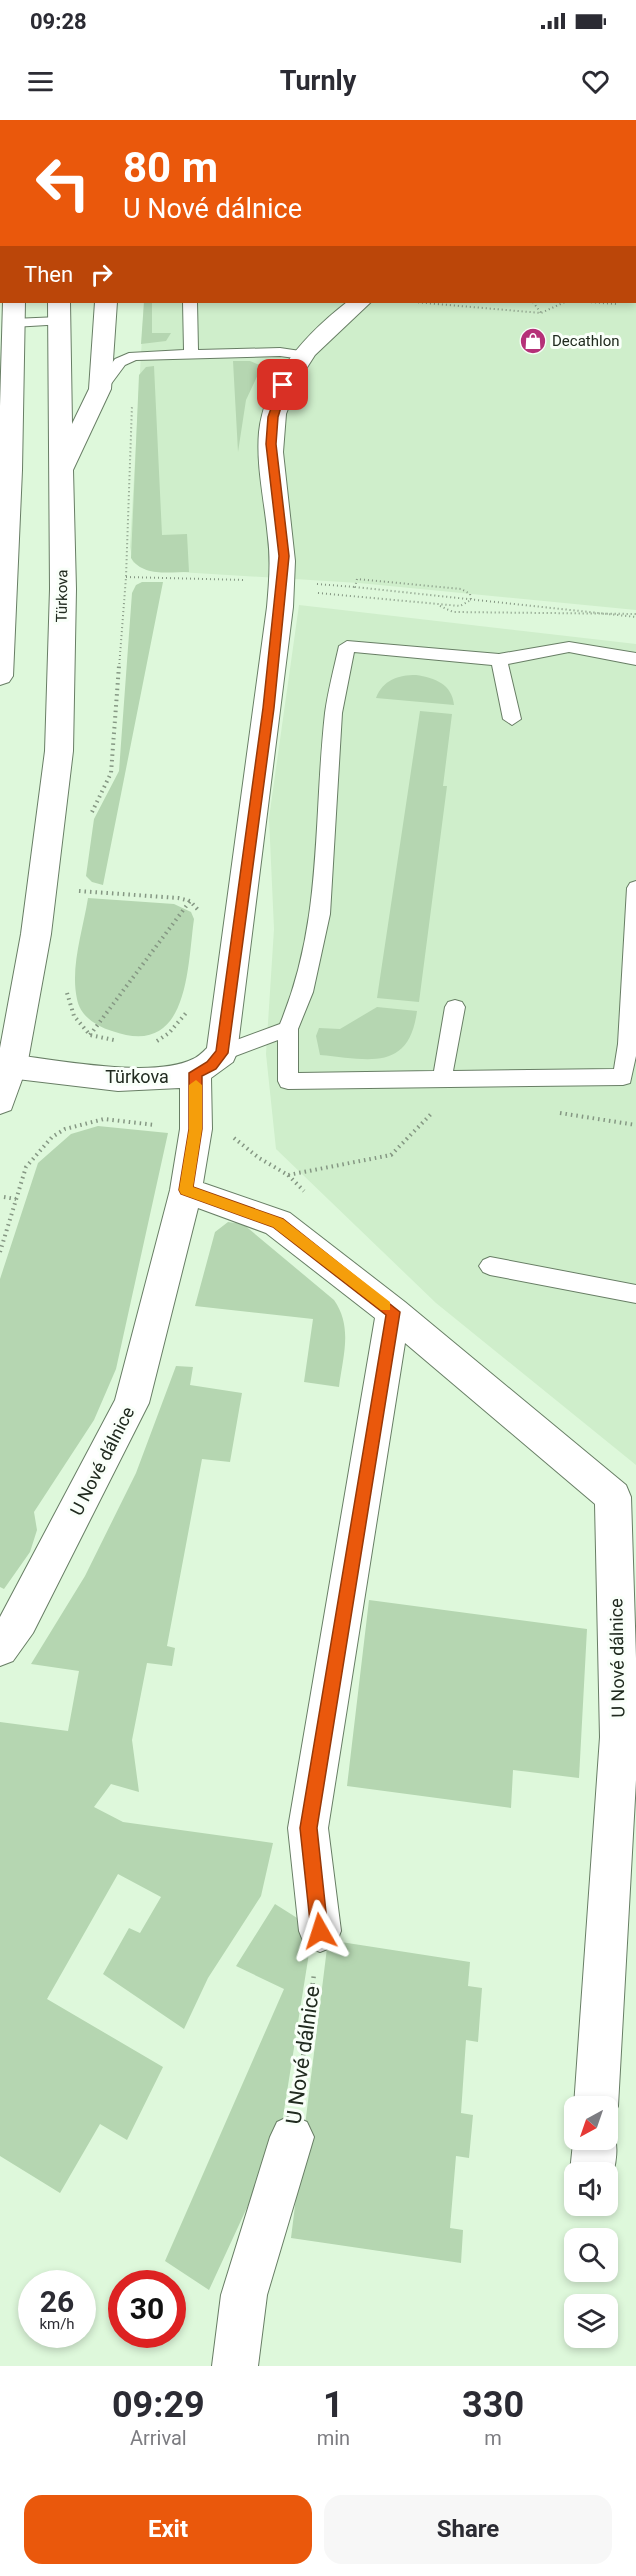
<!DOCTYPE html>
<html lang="en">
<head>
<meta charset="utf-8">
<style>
	:root { --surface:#fff; --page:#f7f7f7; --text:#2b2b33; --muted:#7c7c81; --accent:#ea580c }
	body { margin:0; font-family:Roboto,sans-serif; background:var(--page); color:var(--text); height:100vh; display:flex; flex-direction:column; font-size:22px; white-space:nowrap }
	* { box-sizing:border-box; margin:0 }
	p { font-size:20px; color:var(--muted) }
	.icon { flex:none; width:33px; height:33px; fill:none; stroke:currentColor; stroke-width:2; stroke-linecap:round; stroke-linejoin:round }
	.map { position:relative; height:2246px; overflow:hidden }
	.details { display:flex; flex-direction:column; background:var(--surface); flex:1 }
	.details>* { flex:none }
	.hud { position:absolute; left:0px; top:0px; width:636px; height:183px; box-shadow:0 3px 9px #0003; background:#ea580c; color:#fff; overflow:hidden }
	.needle { width:39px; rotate:220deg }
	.tools { position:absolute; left:564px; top:1976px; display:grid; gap:12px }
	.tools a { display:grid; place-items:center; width:54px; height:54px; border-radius:12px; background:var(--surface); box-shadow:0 3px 9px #0003; font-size:30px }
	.speed { position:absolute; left:18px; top:2150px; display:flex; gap:12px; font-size:30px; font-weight:700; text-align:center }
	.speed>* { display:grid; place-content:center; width:78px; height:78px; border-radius:50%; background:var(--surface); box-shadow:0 3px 9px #0003; line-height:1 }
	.speed small { font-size:15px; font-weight:400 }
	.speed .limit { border:9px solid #d22; background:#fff; color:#111 }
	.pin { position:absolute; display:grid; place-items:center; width:51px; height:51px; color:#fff; margin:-26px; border-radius:12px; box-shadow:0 3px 9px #0006 }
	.me { position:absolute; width:66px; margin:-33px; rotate:354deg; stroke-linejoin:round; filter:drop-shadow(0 0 4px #0008) }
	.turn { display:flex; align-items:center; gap:21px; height:126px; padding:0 24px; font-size:27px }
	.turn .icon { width:78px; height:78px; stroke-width:2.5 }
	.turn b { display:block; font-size:42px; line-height:51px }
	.then { display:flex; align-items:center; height:57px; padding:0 24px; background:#0003; gap:12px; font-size:22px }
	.eta { display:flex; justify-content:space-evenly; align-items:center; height:102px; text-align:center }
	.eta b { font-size:36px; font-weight:700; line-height:42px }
	.primary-button { display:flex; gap:12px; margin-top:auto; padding:12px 24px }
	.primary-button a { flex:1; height:69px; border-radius:18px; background:var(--accent); color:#fff; font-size:24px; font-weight:700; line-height:69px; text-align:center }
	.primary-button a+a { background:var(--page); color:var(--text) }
	.status { display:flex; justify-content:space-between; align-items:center; height:42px; padding:0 30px; background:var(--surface); direction:ltr }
	.status svg { height:16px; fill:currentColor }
	header { display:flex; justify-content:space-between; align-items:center; height:78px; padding:0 24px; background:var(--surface); font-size:27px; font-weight:700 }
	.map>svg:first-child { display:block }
	.built { fill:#cfeecb }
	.green { fill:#b5d6b1 }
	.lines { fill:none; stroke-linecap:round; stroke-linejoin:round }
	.lane-casing { stroke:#687e65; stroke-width:2 }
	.street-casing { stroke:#687e65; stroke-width:2 }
	.secondary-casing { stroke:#687e65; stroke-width:2 }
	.path-far2 { stroke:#859783; stroke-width:2; stroke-dasharray:1 3; stroke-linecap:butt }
	.path-far1 { stroke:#859783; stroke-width:4; stroke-dasharray:1.5 4; stroke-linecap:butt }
	.path { stroke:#859783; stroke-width:4.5; stroke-dasharray:1.5 5; stroke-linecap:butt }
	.lane { fill:#fff; fill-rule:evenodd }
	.street { fill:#fff; fill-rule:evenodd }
	.secondary { fill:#fff; fill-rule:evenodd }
	.path-bridge { stroke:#859783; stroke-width:2; stroke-dasharray:1 3; stroke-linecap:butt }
	.route { fill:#ea580c; stroke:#983908; stroke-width:1.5 }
	.slow { fill:#f59e0b }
	.labels { text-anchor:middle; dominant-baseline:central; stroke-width:6; stroke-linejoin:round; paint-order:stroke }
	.far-poi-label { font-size:15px; fill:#202a1f; stroke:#f9fff9; text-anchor:start }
	.far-street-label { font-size:15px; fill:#202a1f; stroke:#f9fff9 }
	.street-label { font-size:18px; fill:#202a1f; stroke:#f9fff9 }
	.near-street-label { font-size:21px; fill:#202a1f; stroke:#f9fff9 }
</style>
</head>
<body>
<div class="status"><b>09:28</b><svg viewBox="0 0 49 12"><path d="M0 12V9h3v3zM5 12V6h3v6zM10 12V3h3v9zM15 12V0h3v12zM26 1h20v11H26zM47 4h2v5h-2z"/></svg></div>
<header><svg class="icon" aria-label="menu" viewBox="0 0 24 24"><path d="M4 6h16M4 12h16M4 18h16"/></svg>Turnly<svg class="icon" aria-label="heart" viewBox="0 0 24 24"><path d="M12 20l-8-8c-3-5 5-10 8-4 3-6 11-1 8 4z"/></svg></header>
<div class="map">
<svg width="636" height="2246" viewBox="0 0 636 2246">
	<rect width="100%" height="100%" fill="#def8db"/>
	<path class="built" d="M142 0H636V490L359 463 147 450 133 442 130 427 144 182H634V2Z
		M299 485 636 524V1345L436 1183 276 1029 266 934 274 809 269 698Z"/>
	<path class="green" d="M144 182H152V213H171L166 221 141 224Z
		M233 241H250L262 246 246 280 238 332Z
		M154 246 162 415 187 414 189 452C169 452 143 457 131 438L139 255 146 247Z
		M142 462H163L103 765 92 762 86 756 94 699 119 651 132 473 136 465Z
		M416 555C435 558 452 564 454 585L376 578C383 560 398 555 416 555Z
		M420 591 452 594 443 666H447L419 882 377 878Z
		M88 778 174 784 191 792 194 799C187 849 189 939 112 911 96 906 80 896 77 879 70 847 83 810 88 778Z
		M377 887 417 891C409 953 367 939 320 935L316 916 319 908 340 909Z
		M98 1006 168 1013 116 1249 94 1300 34 1392 37 1410 30 1432 4 1469 0 1467V1159L38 1043 71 1014Z
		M228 1102 243 1104 334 1180C353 1207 343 1236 339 1267L304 1262 313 1199 195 1186 215 1112Z
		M176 1246 193 1247 190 1265 242 1273 230 1342 202 1339 167 1526 175 1528 172 1546 147 1543 132 1620 139 1672 111 1664 94 1687 123 1702 273 1723 261 1776 208 1858 184 1909 103 1854 129 1808 140 1813 161 1777 118 1754 47 1879 163 1947 127 2020 100 2004 60 2073 0 2036V1602L68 1611 79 1551 31 1544 85 1456 136 1353Z
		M369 1480 587 1509 579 1658 513 1650 511 1688 347 1666Z
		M275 1784 313 1808 280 2016 209 2170 165 2141 284 1869 236 1846Z
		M328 1820 470 1842 468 1866 482 1868 478 1922 466 1920 461 1993 473 1995 469 2038 456 2036 450 2108 463 2110 461 2143 291 2118Z"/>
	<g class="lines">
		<g class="lane-casing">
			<path id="lane" d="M163 0H175V2H163Z
				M252 0H264V2H252Z
				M483 0H497L498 2H484Z
				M525 0H539L524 2Z
				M634 161H636V169H634Z
				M183 182H197L198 230 280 228 307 232 309 235 302 239 280 236 136 240 125 245 105 272H95L93 269 115 239 129 233 184 230Z
				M59 197 64 198V204L13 207 6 203 13 199Z
				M347 521 499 534 569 522 636 533V545L569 532 508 544 521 599 512 605 503 599 492 545 354 532 342 593 330 794 313 872 298 909V953L434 951 445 887 448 882 455 880 462 882 465 887 453 951 614 949 618 924 627 768 630 763 636 761V936L630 963 623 965 288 969 281 967 278 961V920L222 941 215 938 212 933 215 928 280 904C323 801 313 701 325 593 328 571 334 548 339 526Z
				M490 1137 636 1165V1183L490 1155 483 1152 479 1146 483 1140Z"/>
		</g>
		<g class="street-casing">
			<path id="street" d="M634 52H636V64H634Z
				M347 182H371L315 235 299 260 286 294 283 332 295 441 293 487 237 933 233 942 211 958 212 1009 203 1063 290 1093 405 1182 626 1365 631 1377 636 1538V1660L618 1986 611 2001 608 2003C622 2020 616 2049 608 2068V2052H574V2063L570 2052 574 2013V2019H608V1986H574L600 1617 595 1384 405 1223 328 1708 341 1811 335 1826 320 1832 305 1826 299 1811 288 1708 375 1198 266 1113 198 1088 149 1283 33 1513 13 1541 0 1546V1497L115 1280 170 1070 180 1009V968L118 971 0 957V933C48 938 151 960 193 939 198 937 203 932 207 928L267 487C269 464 271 441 268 418 265 383 256 347 259 312 265 257 306 214 347 182Z
				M292 1995 307 2002 314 2017 267 2175 258 2246H212L221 2175 270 2017 277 2002Z"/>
		</g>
		<g class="secondary-casing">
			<path id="secondary" d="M7 0H27V2H7Z
				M47 0H67V2H47Z
				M90 0H110V2H90Z
				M3 182H25L22 350 13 556 9 562 0 565V286Z
				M48 182H70L72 304 89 269 95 182H117L111 269 73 350 76 469 73 631 51 814 27 946 11 990 0 994V928L21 814 45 631 50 469Z"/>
		</g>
		<path class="path-far2" d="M414 182 541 193 565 182
			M533 182 541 193
			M587 182 617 184
			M126 457 245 460
			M317 464 355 467
			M318 473 460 486 471 480 470 474 461 469 357 459
			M440 486 453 492 636 494
			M119 548 126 457 132 285"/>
		<path class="path-far1" d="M92 692 111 653 119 546
			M79 771 178 778 190 781 200 792
			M67 873 74 896 90 915 114 920
			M90 915 190 781
			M157 921 169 913 186 893
			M560 993 636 1005
			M234 1018 259 1038 288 1055 391 1035 432 993
			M288 1055 304 1071
			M4 1077 16 1079
			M0 1132 26 1047 52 1017 65 1009 104 999 155 1005"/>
		<path class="path" d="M298 1974 314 1854"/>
		<use href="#lane" class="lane"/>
		<use href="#street" class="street"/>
		<use href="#secondary" class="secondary"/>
		<path class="path-bridge" d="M357 459 355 467 636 497"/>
	</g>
	<path class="route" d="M280 263 288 265 278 297 276 324 289 436 274 588 228 933 216 949 202 956V1009L193 1067 283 1099 400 1192 317 1708 328 1811 326 1817 320 1820 314 1817 311 1811 300 1708 386 1195 273 1107 181 1074 179 1070 189 1009V953L207 942 216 931 263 588 279 436 266 324 268 297Z"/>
	<path class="slow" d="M196 960 202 965V1009L193 1067 283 1099 390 1182V1190H381L273 1107 181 1074 179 1070 189 1009V965Z"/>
	<defs>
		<g id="shop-disc" transform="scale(1.35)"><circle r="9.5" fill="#b53178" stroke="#f9fff9"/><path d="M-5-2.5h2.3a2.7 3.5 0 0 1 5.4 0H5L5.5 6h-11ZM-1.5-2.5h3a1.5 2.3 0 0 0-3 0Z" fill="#fff"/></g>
	</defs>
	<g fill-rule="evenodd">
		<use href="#shop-disc" x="533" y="221"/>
	</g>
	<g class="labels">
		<g class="far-poi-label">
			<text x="552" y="221">Decathlon</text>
		</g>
		<g class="far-street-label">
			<text transform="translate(62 476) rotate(-89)">Türkova</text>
		</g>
		<g class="street-label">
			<text x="137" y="956">Türkova</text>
			<text transform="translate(102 1341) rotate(-63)">U Nové dálnice</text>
			<text transform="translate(617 1538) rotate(-91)">U Nové dálnice</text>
		</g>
		<g class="near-street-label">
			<text transform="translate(303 1935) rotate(-82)">U Nové dálnice</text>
		</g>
	</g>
</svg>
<div class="tools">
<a><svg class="needle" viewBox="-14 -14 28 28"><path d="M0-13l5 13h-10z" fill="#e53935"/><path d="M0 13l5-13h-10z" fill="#7c7c81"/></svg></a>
<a><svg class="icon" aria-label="sound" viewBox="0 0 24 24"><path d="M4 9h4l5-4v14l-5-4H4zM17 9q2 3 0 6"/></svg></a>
<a><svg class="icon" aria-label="search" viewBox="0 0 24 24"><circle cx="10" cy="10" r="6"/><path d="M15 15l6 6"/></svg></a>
<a><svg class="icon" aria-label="layers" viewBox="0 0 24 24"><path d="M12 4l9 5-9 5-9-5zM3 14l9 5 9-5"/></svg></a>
</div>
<div class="speed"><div>26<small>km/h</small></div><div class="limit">30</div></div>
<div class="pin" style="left:283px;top:265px;background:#d93025"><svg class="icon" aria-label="arrive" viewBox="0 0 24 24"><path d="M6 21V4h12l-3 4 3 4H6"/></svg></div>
<svg class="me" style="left:320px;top:1811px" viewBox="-20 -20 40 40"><path d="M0-17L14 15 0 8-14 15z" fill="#ea580c" stroke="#fff" stroke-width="4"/></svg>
<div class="hud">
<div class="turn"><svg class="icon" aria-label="left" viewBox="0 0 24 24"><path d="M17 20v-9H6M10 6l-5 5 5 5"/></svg><div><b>80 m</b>U Nové dálnice</div></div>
<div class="then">Then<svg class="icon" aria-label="right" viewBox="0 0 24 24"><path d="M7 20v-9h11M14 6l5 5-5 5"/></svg></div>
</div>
</div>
<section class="details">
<div class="eta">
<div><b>09:29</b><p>Arrival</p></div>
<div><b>1</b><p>min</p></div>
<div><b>330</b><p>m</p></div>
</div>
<div class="primary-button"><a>Exit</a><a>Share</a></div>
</section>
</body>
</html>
